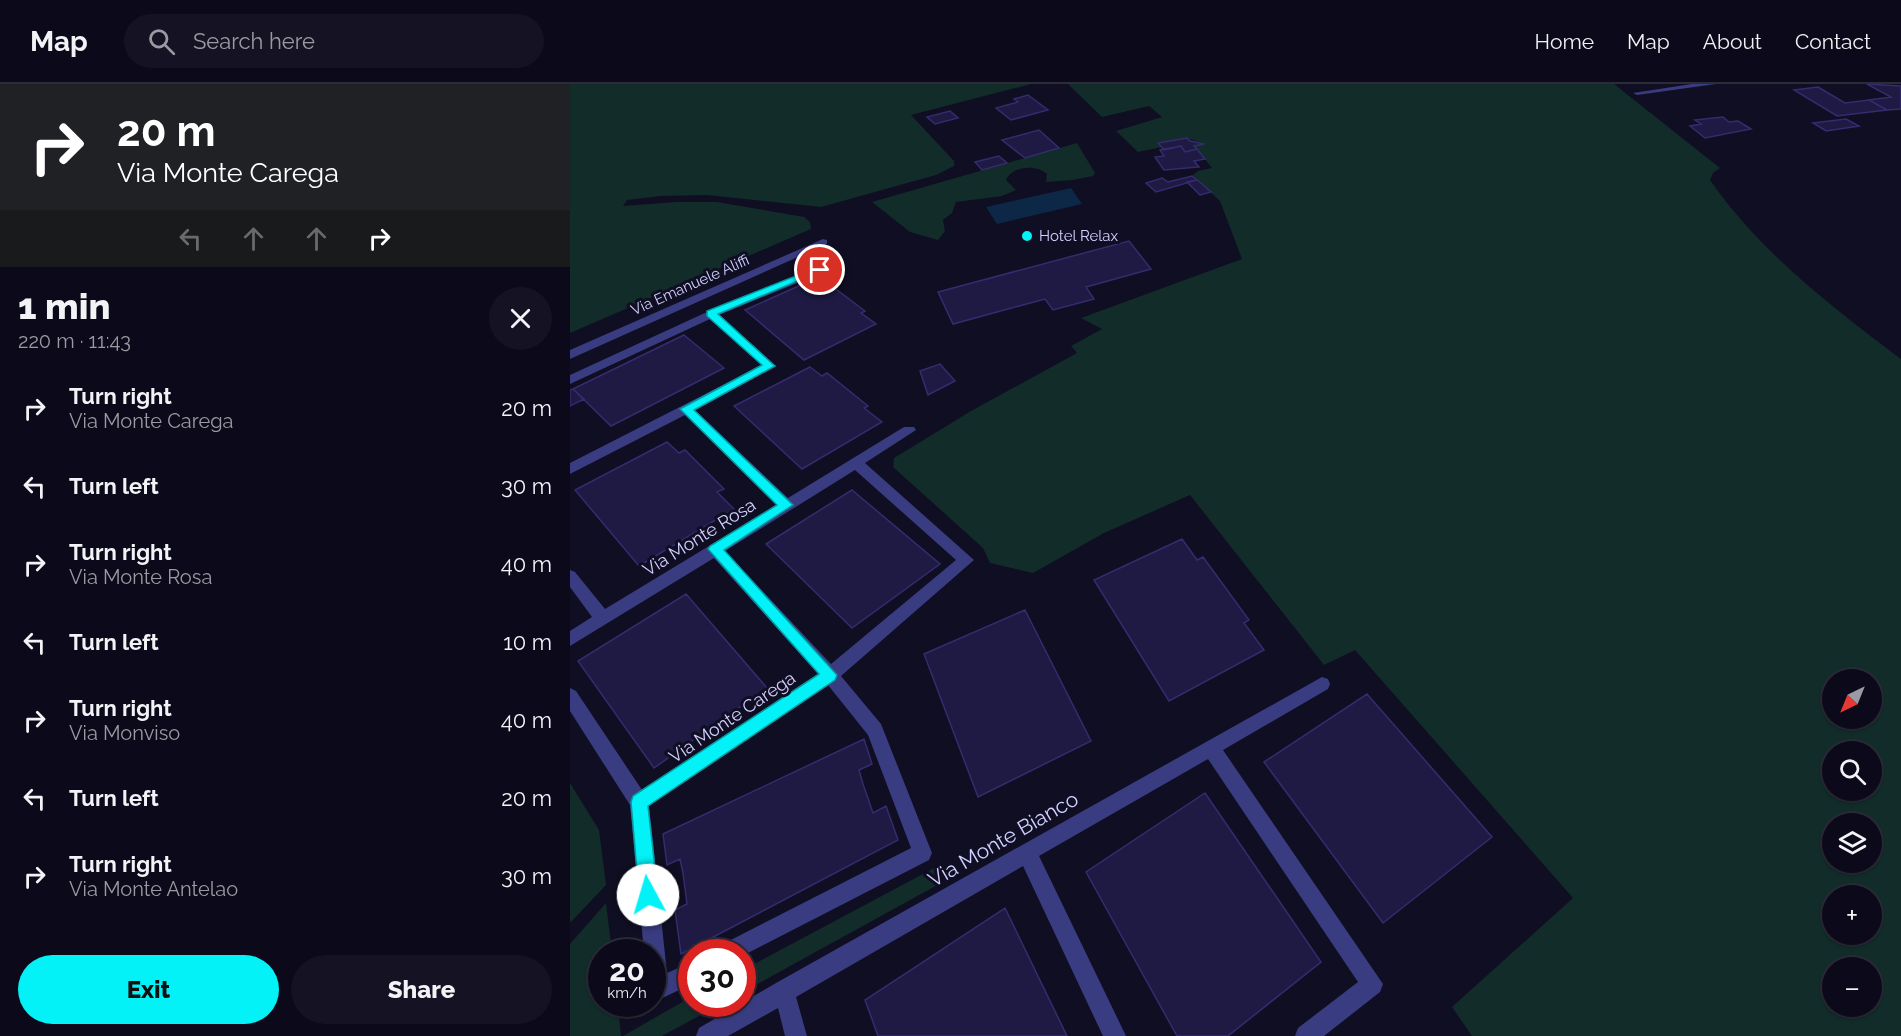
<!DOCTYPE html>
<html lang="en">
<head>
<meta charset="utf-8">
<style>
	:root { --surface:#0c0a1a; --page:#151323; --text:#f1f3f6; --muted:#9a9aa2; --line:#2c2b39; --accent:#02f2f8 }
	body { margin:0; font-family:Raleway,sans-serif; background:var(--page); color:var(--text); height:100vh; display:flex; flex-direction:column; font-size:22px; white-space:nowrap }
	* { box-sizing:border-box; margin:0 }
	p { font-size:20px; color:var(--muted) }
	.icon { flex:none; width:33px; height:33px; fill:none; stroke:currentColor; stroke-width:2; stroke-linecap:round; stroke-linejoin:round }
	.map { position:relative; flex:1; overflow:hidden }
	.drawer { display:flex; flex-direction:column; background:var(--surface); width:570px }
	.drawer>* { flex:none }
	.guide { background:#202124; color:#fff; overflow:hidden }
	.needle { width:39px; rotate:223deg }
	.buttons { position:absolute; left:1252px; top:585px; display:grid; gap:12px }
	.buttons a { display:grid; place-items:center; width:60px; height:60px; border-radius:50%; background:var(--surface); box-shadow:0 2px 4px #0004,0 0 0 2px var(--line); font-size:30px }
	.speed { position:absolute; left:18px; top:855px; display:flex; gap:12px; font-size:30px; font-weight:700; text-align:center }
	.speed>* { display:grid; place-content:center; width:78px; height:78px; border-radius:50%; background:var(--surface); box-shadow:0 2px 4px #0004,0 0 0 2px var(--line); line-height:1 }
	.speed small { font-size:15px; font-weight:400 }
	.speed .limit { border:9px solid #d22; background:#fff; color:#111 }
	.pin { position:absolute; display:grid; place-items:center; width:51px; height:51px; color:#fff; margin:-26px; border:3px solid #fff; border-radius:50%; box-shadow:0 2px 6px #0007 }
	.me { position:absolute; width:66px; margin:-33px; rotate:354deg; stroke-linejoin:round; filter:drop-shadow(0 0 4px #0008) }
	.turn { display:flex; align-items:center; gap:21px; height:126px; padding:0 18px; font-size:27px }
	.turn .icon { width:78px; height:78px; stroke-width:2.5 }
	.turn b { display:block; font-size:42px; line-height:51px }
	.lanes { display:flex; align-items:center; height:57px; padding:0 18px; background:#0003; justify-content:center; gap:30px; direction:ltr }
	.lanes .off { opacity:.35 }
	.round { display:grid; place-items:center; flex:none; width:63px; height:63px; border-radius:32px; background:var(--page) }
	.head { display:flex; align-items:center; justify-content:space-between; height:102px; padding:0 18px }
	h1 { font-size:36px; font-weight:800; line-height:45px }
	.action { display:flex; gap:12px; margin-top:auto; padding:12px 18px }
	.action a { flex:1; height:69px; border-radius:36px; background:var(--accent); color:#111; font-size:24px; font-weight:800; line-height:69px; text-align:center }
	.action a+a { background:var(--page); color:var(--text) }
	ul { padding:0; list-style:none }
	li { display:flex; align-items:center; gap:18px; height:78px; padding:0 18px }
	li div { flex:1 }
	li b { display:block; font-size:22px }
	li em { font-style:normal }
	header { display:flex; align-items:center; gap:36px; box-sizing:border-box; height:84px; padding:0 30px; background:var(--surface); border-bottom:2px solid var(--line) }
	header strong { font-size:28px }
	nav { display:flex; gap:33px; margin-inline-start:auto; font-size:21px }
	.search { width:420px; height:54px; background:var(--page); display:flex; align-items:center; gap:15px; box-sizing:border-box; padding:0 21px; border-radius:33px; color:var(--muted); font-size:22px }
	main { display:flex; flex:1; min-height:0 }
	.map>svg:first-child { display:block }
	.green { fill:#112c29; fill-rule:evenodd }
	.water { fill:#0d2747 }
	.building { fill:#1f1a43; stroke:#342c6f; stroke-width:1.5 }
	.lines { fill:none; stroke-linecap:round; stroke-linejoin:round }
	.service { fill:#393c81; fill-rule:evenodd }
	.minor { fill:#393c81; fill-rule:evenodd }
	.route { fill:#02f2f8; stroke:#019da1; stroke-width:1.5 }
	.poi-dot { fill:#02f2f8; stroke:#100e22; stroke-width:2 }
	.labels { text-anchor:middle; dominant-baseline:central; stroke-width:6; stroke-linejoin:round; paint-order:stroke }
	.far-poi-label { font-size:15px; fill:#d1cfff; stroke:#100e22; text-anchor:start }
	.far-street-label { font-size:15px; fill:#d1cfff; stroke:#100e22 }
	.street-label { font-size:18px; fill:#d1cfff; stroke:#100e22 }
	.near-street-label { font-size:21px; fill:#d1cfff; stroke:#100e22 }
</style>
</head>
<body>
<header>
<strong>Map</strong>
<div class="search"><svg class="icon" aria-label="search" viewBox="0 0 24 24"><circle cx="10" cy="10" r="6"/><path d="M15 15l6 6"/></svg>Search here</div>
<nav><a>Home</a><a>Map</a><a>About</a><a>Contact</a></nav>
</header>
<main>
<section class="drawer">
<div class="guide">
<div class="turn"><svg class="icon" aria-label="right" viewBox="0 0 24 24"><path d="M7 20v-9h11M14 6l5 5-5 5"/></svg><div><b>20 m</b>Via Monte Carega</div></div>
<div class="lanes"><svg class="icon off" aria-label="left" viewBox="0 0 24 24"><path d="M17 20v-9H6M10 6l-5 5 5 5"/></svg><svg class="icon off" aria-label="ahead" viewBox="0 0 24 24"><path d="M12 20V5M6 11l6-6 6 6"/></svg><svg class="icon off" aria-label="ahead" viewBox="0 0 24 24"><path d="M12 20V5M6 11l6-6 6 6"/></svg><svg class="icon" aria-label="right" viewBox="0 0 24 24"><path d="M7 20v-9h11M14 6l5 5-5 5"/></svg></div>
</div>
<div class="head"><div><h1>1 min</h1><p>220 m · 11:43</p></div><a class="round"><svg class="icon" aria-label="close" viewBox="0 0 24 24"><path d="M6 6l12 12M18 6L6 18"/></svg></a></div>
<ul>
<li><svg class="icon" aria-label="right" viewBox="0 0 24 24"><path d="M7 20v-9h11M14 6l5 5-5 5"/></svg><div><b>Turn right</b><p>Via Monte Carega</p></div><em>20 m</em></li>
<li><svg class="icon" aria-label="left" viewBox="0 0 24 24"><path d="M17 20v-9H6M10 6l-5 5 5 5"/></svg><div><b>Turn left</b></div><em>30 m</em></li>
<li><svg class="icon" aria-label="right" viewBox="0 0 24 24"><path d="M7 20v-9h11M14 6l5 5-5 5"/></svg><div><b>Turn right</b><p>Via Monte Rosa</p></div><em>40 m</em></li>
<li><svg class="icon" aria-label="left" viewBox="0 0 24 24"><path d="M17 20v-9H6M10 6l-5 5 5 5"/></svg><div><b>Turn left</b></div><em>10 m</em></li>
<li><svg class="icon" aria-label="right" viewBox="0 0 24 24"><path d="M7 20v-9h11M14 6l5 5-5 5"/></svg><div><b>Turn right</b><p>Via Monviso</p></div><em>40 m</em></li>
<li><svg class="icon" aria-label="left" viewBox="0 0 24 24"><path d="M17 20v-9H6M10 6l-5 5 5 5"/></svg><div><b>Turn left</b></div><em>20 m</em></li>
<li><svg class="icon" aria-label="right" viewBox="0 0 24 24"><path d="M7 20v-9h11M14 6l5 5-5 5"/></svg><div><b>Turn right</b><p>Via Monte Antelao</p></div><em>30 m</em></li>
</ul>
<div class="action"><a>Exit</a><a>Share</a></div>
</section>
<div class="map">
<svg width="1331" height="952" viewBox="0 0 1331 952">
	<rect width="100%" height="100%" fill="#100e22"/>
	<path class="green" d="M0 0H461L341 31 384 77V82L366 91 251 123 137 111 91 112 57 116 53 122 106 118H147L234 133 240 138 241 145 0 249Z
		M498 0H1044L1150 84 1143 89 1140 96C1191 169 1261 222 1331 275V952H902L882 923 1003 814 785 566 754 581 620 411 534 449 463 489 420 479 413 464 323 383 324 374 401 327 507 269 501 262 532 245 511 234 672 175 650 117 622 92 628 87 642 84 624 62 632 59 617 54 589 59 592 63 568 68 546 47 592 33 579 22 532 33ZM1263 596H1302V634H1263ZM1263 668H1302V706H1263ZM1263 740H1302V778H1263ZM1263 812H1302V850H1263ZM1263 884H1302V922H1263Z
		M507 59 525 89 523 92 503 96 476 98 477 90C466 80 442 82 436 96L446 106 432 112 386 118 382 129 373 136 375 147 368 156 340 148 302 118Z
		M0 699 29 746 36 801 0 839Z
		M366 783 371 799 173 908V886Z
		M36 819 42 868H32V920H48L51 952H0V860Z
		M121 913 122 920H151L92 952H53Z"/>
	<path class="water" d="M501 104 512 120 427 140 416 123Z"/>
	<path class="building" d="M1297 0 1331 2V25L1317 26 1299 16 1321 13Z
		M1248 3 1275 19 1299 16 1317 26 1267 32 1224 6Z
		M458 11 478 26 441 36 426 24 448 18 444 15Z
		M380 27 388 34 365 40 357 33Z
		M1153 33 1159 38 1168 37 1181 45 1135 54 1120 42 1131 40 1125 36Z
		M1276 35 1289 42 1256 47 1243 39Z
		M469 46 489 64 455 74 432 56Z
		M617 54 620 57 634 60 624 62 627 65 615 68 611 62 594 66 588 59Z
		M611 62 615 68 627 65 635 75 624 77 629 83 594 86 585 73 594 72 590 66Z
		M429 72 437 79 412 86 405 78Z
		M622 92 627 96 586 108 576 99 592 94 598 98Z
		M627 96 631 99 641 108 630 111 617 98Z
		M559 157 581 185 516 203 524 215 483 226 475 215 383 240 368 208Z
		M244 195 254 203 259 200 295 227 291 229 306 240 234 276 175 226Z
		M114 251 154 284 41 342 3 305Z
		M370 280 385 297 358 311 350 287Z
		M240 283 252 292 257 289 298 322 294 324 312 338 232 385 164 322Z
		M3 305 14 315 0 322V306Z
		M97 358 109 369 115 366 154 405 147 408 164 425 69 482 5 406Z
		M282 406 370 480 282 544 196 460Z
		M612 455 627 476 633 473 679 536 674 539 694 566 599 617 524 496Z
		M116 510 197 604 84 684 8 577Z
		M455 526 521 657 408 713 354 570Z
		M797 610 922 753 813 839 694 678Z
		M294 655 302 680 289 686 293 700 303 729 316 722 328 756 111 870 105 826 117 820 113 789 110 775 97 781 93 750Z
		M635 709 751 878 658 952H607L516 788Z
		M435 824 497 952H308L295 916Z"/>
	<g class="lines">
		<path class="service" d="M1122 0H1146L1067 11 1063 9Z"/>
		<path class="minor" d="M253 155 257 156V160L0 275V266Z
			M250 183 255 186 254 188 149 231 206 282 125 326 218 414 334 343H344L346 346 295 379 404 476 271 592 311 640 362 769 359 776 172 872V868H148L151 861 341 764 298 651 258 601 79 722 97 889 122 878V900L88 916 82 913V868H74L60 721 0 627V604L6 607 72 706 248 590 144 474 0 562V547L22 533 0 503V486L5 488 35 525 207 421 115 331 0 390V379L192 281 140 235 0 300V291L137 228ZM285 386 386 476 261 580 155 467Z
			M752 593 758 595 760 600 758 605 653 666 813 900 810 908 754 952H725L728 944 788 898 638 675 469 772 556 952H533L453 782 226 913 237 952H215L208 924 158 952H126L129 944 206 899Z"/>
	</g>
	<path class="route" d="M246 184 254 186 148 230 205 282 124 326 223 421 154 466 267 591 265 596 78 722 88 811 85 818 78 820 72 818 69 811 61 718 63 712 249 590 138 465 140 462 207 421 110 325 192 281 137 232V227Z"/>
	<circle class="poi-dot" cx="457" cy="152" r="6"/>
	<g class="labels">
		<g class="far-poi-label">
			<text x="469" y="152">Hotel Relax</text>
		</g>
		<g class="far-street-label">
			<text transform="translate(120 201) rotate(-24)">Via Emanuele Aliffi</text>
		</g>
		<g class="street-label">
			<text transform="translate(129 453) rotate(-32)">Via Monte Rosa</text>
			<text transform="translate(162 633) rotate(-34)">Via Monte Carega</text>
		</g>
		<g class="near-street-label">
			<text transform="translate(433 755) rotate(-30)">Via Monte Bianco</text>
		</g>
	</g>
</svg>
<div class="buttons">
<a><svg class="needle" viewBox="-14 -14 28 28"><path d="M0-13l5 13h-10z" fill="#e53935"/><path d="M0 13l5-13h-10z" fill="#9a9aa2"/></svg></a>
<a><svg class="icon" aria-label="search" viewBox="0 0 24 24"><circle cx="10" cy="10" r="6"/><path d="M15 15l6 6"/></svg></a>
<a><svg class="icon" aria-label="layers" viewBox="0 0 24 24"><path d="M12 4l9 5-9 5-9-5zM3 14l9 5 9-5"/></svg></a>
<a>+</a>
<a>−</a>
</div>
<div class="speed"><div>20<small>km/h</small></div><div class="limit">30</div></div>
<div class="pin" style="left:250px;top:186px;background:#d93025"><svg class="icon" aria-label="arrive" viewBox="0 0 24 24"><path d="M6 21V4h12l-3 4 3 4H6"/></svg></div>
<svg class="me" style="left:78px;top:811px" viewBox="-20 -20 40 40"><circle r="19" fill="#fff"/><path d="M0-13L10 11 0 6-10 11z" fill="#02f2f8"/></svg>
</div>
</main>
</body>
</html>
